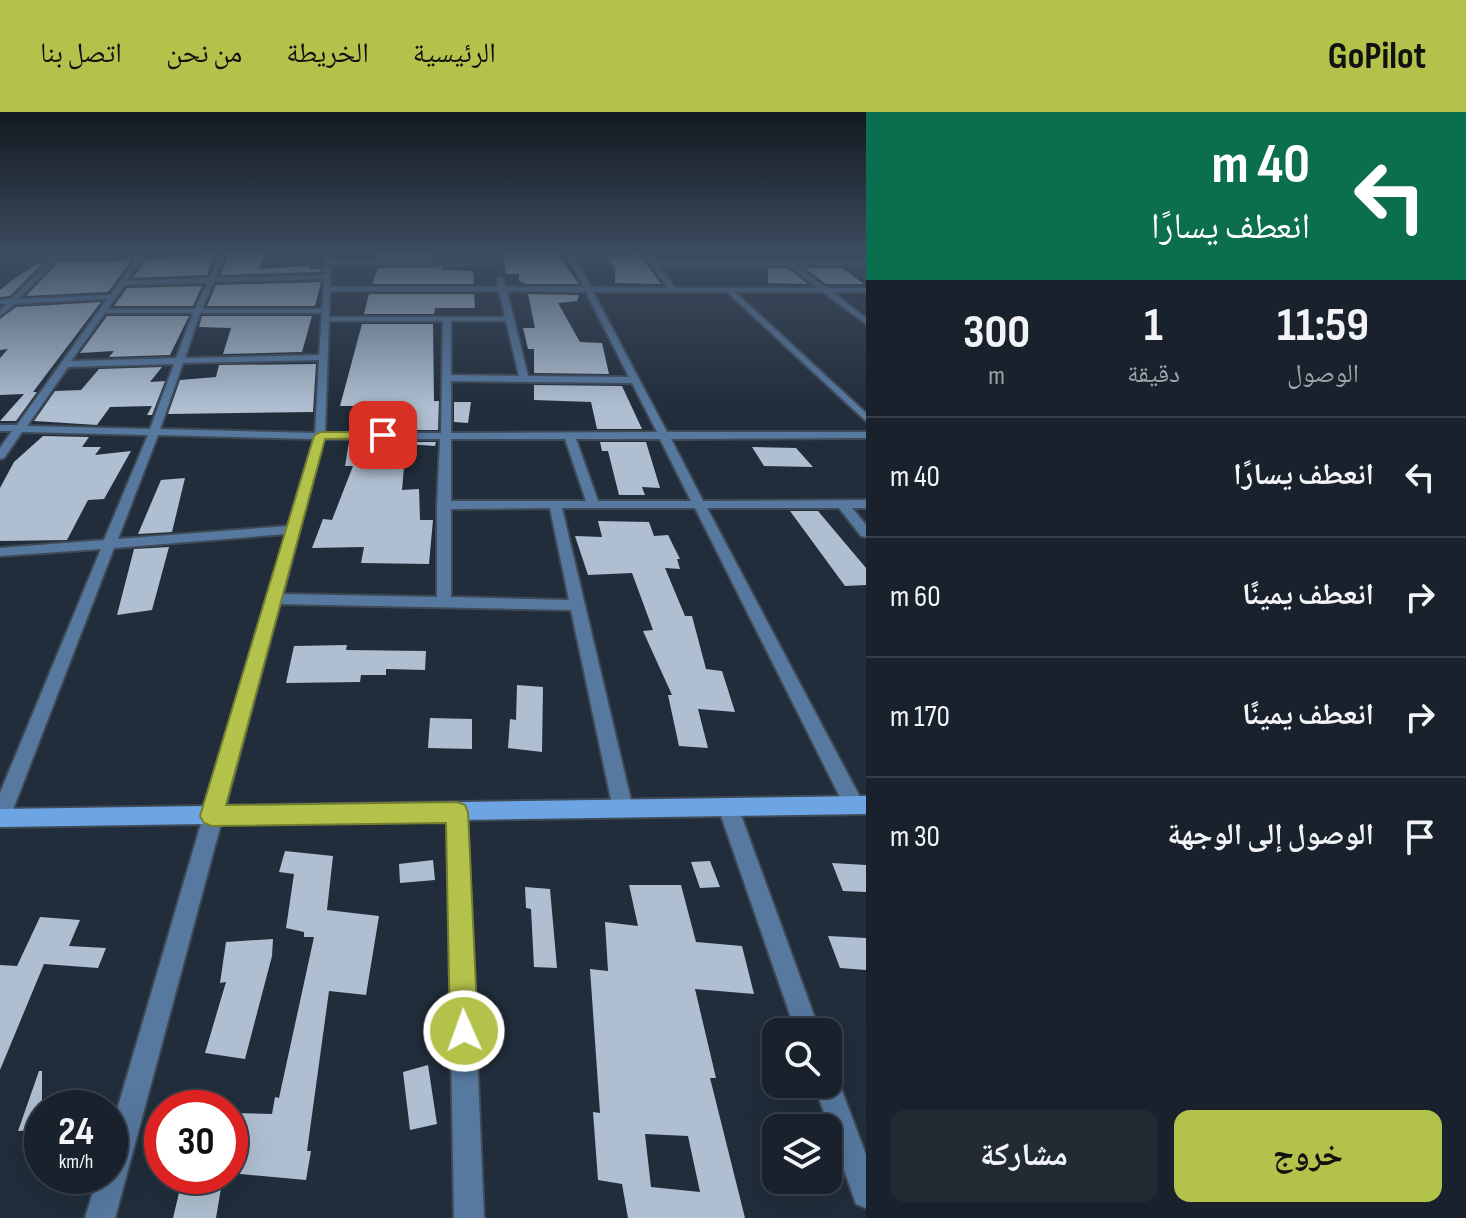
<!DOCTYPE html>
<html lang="ar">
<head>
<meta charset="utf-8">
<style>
	:root { --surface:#19222c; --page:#222a34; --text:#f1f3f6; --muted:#9fa4a9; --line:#373f48; --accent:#b3c24b }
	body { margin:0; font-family:"Sofia Sans Condensed","Noto Naskh Arabic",sans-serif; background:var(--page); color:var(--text); direction:rtl; height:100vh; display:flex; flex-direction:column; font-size:30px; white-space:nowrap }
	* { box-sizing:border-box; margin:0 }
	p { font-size:26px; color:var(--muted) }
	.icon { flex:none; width:44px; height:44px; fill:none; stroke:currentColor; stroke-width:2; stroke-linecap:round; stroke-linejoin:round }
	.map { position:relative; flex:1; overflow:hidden; direction:ltr }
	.sheet { display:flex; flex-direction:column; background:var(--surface); width:600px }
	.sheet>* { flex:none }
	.top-card { background:#0b6e4f; color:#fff; overflow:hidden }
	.fabs { position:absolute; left:762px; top:906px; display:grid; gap:16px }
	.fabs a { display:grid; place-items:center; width:80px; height:80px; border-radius:16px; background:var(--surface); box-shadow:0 8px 32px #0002,0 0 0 2px var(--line); font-size:40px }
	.speed { position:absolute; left:24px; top:978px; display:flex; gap:16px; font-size:40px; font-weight:700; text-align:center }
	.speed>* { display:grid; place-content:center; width:104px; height:104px; border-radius:50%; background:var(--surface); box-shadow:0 8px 32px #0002,0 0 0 2px var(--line); line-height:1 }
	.speed small { font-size:20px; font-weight:400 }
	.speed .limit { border:12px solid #d22; background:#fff; color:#111 }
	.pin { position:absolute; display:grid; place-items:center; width:68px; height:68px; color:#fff; margin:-34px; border-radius:16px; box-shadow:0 4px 12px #0006 }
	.me { position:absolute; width:88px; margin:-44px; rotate:358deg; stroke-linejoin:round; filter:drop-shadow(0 0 6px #0008) }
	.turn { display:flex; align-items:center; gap:28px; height:168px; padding:0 24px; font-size:36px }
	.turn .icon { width:104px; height:104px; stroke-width:2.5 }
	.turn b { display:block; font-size:56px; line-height:68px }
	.eta { display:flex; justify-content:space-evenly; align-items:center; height:136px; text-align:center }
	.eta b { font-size:48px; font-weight:700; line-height:56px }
	.button { display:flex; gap:16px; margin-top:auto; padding:16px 24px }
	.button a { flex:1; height:92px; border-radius:16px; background:var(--accent); color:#111; font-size:32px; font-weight:700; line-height:92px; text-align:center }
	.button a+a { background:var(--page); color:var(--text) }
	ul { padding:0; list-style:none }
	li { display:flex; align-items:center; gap:24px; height:120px; padding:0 24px; border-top:2px solid var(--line) }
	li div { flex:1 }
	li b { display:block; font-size:30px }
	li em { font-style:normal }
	header { display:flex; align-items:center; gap:48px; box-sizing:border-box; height:112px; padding:0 40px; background:var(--accent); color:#111 }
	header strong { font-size:38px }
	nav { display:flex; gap:44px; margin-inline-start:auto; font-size:28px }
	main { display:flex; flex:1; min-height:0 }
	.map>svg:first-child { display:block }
	.building { fill:#afbfd1; fill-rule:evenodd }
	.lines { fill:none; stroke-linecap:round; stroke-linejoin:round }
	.street-casing { stroke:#3f4a57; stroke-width:4 }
	.secondary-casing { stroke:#3f4a57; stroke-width:4 }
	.street { fill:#5779a0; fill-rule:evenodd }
	.secondary { fill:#6da4e3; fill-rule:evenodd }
	.route { fill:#b3c24b; stroke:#747e31; stroke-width:2 }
</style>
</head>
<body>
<header>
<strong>GoPilot</strong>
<nav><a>الرئيسية</a><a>الخريطة</a><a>من نحن</a><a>اتصل بنا</a></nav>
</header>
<main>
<section class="sheet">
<div class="top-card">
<div class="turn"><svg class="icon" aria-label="left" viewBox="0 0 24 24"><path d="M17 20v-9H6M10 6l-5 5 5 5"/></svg><div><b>40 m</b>انعطف يسارًا</div></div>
</div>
<div class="eta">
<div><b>11:59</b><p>الوصول</p></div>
<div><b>1</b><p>دقيقة</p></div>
<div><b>300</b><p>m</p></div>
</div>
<ul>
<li><svg class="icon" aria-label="left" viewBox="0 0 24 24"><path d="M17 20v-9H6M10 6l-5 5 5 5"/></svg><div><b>انعطف يسارًا</b></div><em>40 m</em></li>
<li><svg class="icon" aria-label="right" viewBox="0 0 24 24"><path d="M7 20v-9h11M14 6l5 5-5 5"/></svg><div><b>انعطف يمينًا</b></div><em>60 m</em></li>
<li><svg class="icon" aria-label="right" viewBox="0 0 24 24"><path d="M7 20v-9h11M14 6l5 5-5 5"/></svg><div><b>انعطف يمينًا</b></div><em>170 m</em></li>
<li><svg class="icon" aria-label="arrive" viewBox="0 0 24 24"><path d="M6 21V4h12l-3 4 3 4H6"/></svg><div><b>الوصول إلى الوجهة</b></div><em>30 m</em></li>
</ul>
<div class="button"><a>خروج</a><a>مشاركة</a></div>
</section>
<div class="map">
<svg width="866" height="1106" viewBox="0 0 866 1106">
	<rect width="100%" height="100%" fill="#212d3b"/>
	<path class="building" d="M215 142 207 163 133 166 146 148Z
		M229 142H267L258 157 309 154 310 157H321V160L221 163Z
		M379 142H434L432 147H435H379Z
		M557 142 579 172H526L519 169V162H506L503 143Z
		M640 143 661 172 615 171V156L605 145Z
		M132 148 108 180 26 184 59 150Z
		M43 151 10 184 0 185V178L10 170 36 152Z
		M443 155 442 158 473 159 474 172H372L378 156Z
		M768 156H787L808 172 768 171Z
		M805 156H842L864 172H826Z
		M321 170 315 194H207L216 173Z
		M202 174 193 194H114L127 176Z
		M369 182H474L475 196H435L434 202H364Z
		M528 182 579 183 577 189 558 191 580 230 602 231 609 262 534 261V237H528L523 216H535Z
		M101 190 33 280H37L16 309H0L24 282 0 283V246L8 237 0 238V207L16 195Z
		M107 204H189L170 243 109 245 114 239 80 241Z
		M202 204H312L302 240 223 242 231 216 199 215Z
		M362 212H433L434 289H439L438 318H351L356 294H340Z
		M316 252 313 300 168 302 180 268 216 265 219 253Z
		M162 255 150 270 165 269 152 303H147L152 294 110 295 97 313 34 309 55 279 81 278 99 257Z
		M534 273 622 274 642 317H597L591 290 534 288Z
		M454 290H471L468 311 454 310Z
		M43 324 89 325 82 335H101L95 343 131 339 104 387 88 388 67 428 0 429V376L14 350Z
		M349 330H436L435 334 406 332 402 378 419 377 420 408H433L429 452 361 451 364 435 312 436 323 407 332 408 353 354H345Z
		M600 330H646L660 376 642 375 645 383H619L608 339H602Z
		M752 335 796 336 813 355 764 354Z
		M185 366 172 420 138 422 161 368Z
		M790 399H818L866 456V473L845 474Z
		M598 409 649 410 654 424 668 423 680 447H677L680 457 665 456 685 504H692L706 557 722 559 735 600 698 597 708 636 679 634 668 583H672L643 519 653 518 632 461 588 463 575 424 602 425Z
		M169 435 152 498 117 503 134 437Z
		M347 533 346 538 426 539 425 558 386 557V563H361L360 570 286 571 294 534Z
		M517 573 543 575 542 640 508 636 510 607 516 608Z
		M430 606 472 607V637L428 636Z
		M285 739 333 744 327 798 379 804 366 883 329 879 307 1039H311L306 1068 230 1061V1001L272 1002 275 985 279 986 314 825H304V820L286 816 294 762 279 760Z
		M433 748 435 768 400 771 399 752Z
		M710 749 720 775 700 776 691 750Z
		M832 751 866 753V780L843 779Z
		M629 773H681L696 830 742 834 754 882 695 877 716 966H710L745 1106H628L622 1072 598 1068 593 1000 600 1001 590 857 608 859 605 810 638 814ZM645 1022 688 1024 700 1080 651 1075Z
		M525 775 550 777 557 856 534 855 531 797 526 796Z
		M40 805 80 808 69 834 106 836 98 856 44 852 0 958V853L17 854Z
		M828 824 866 826V858L840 856Z
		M273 827 272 844 245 947 205 941 226 870 220 871 226 830Z
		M428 953 437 1012 410 1018 403 960Z
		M39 959H42V1018L18 1019Z
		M183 1064H223L216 1106H173Z"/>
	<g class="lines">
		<g class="street-casing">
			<path id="street" d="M57 142H175L144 145 127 169 209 166 220 142H226L216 166 324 163 325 142H331V149L499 152 331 153 330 175H498L497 167 500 165 503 167 505 175H584L567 142H573L591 175 668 176 643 142H649L656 150 866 149V153H796L826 176H866V180H832L866 206V212L823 180H735L866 301V309L727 180H593L667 320H866V326L671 327 703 389 866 388V396H852L866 413V425L861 424 839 396H707L861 687 864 693 861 699 854 702 847 699 695 396H562L633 697 630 703 623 706 616 703 613 697 571 498 280 492 115 1106H85L98 1064H110V1022L286 422 114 436 10 705 7 712 0 714V681L101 437 0 444V436L104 428 148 323 22 320 4 346 0 347V336L12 319H0V313H17L107 187 15 192 0 204V198L6 192H0V188L11 187 51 147 0 149V145ZM138 145 110 183 19 187 58 147ZM788 153 817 176H675L659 154ZM324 167 322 197H202L214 170ZM207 171 195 197H108L125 173ZM330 179H499L505 205H329ZM507 179 586 180 629 265 528 264ZM105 201H193L176 246 71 249ZM200 201H322L319 243 185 246ZM329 209H443L441 321H325ZM451 209H506L519 264 451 263ZM319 248 315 321 160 317 183 251ZM174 252 150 317 27 314 68 255ZM451 269 632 271 657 320 451 321ZM158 323 314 327 288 414 118 427ZM324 327H440L437 393V485L283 482ZM451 327H565L586 389H451ZM576 327H660L691 389H598ZM550 396 569 488 451 485V397Z
				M728 686 735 689 738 695 820 920H796L718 695 721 689Z
				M457 691 464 694 467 700 484 1106H454L447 700 450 694Z
				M828 959 836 963 866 1043V1096L856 1092 814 972H828Z"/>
		</g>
		<g class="secondary-casing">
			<path id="secondary" d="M866 684V702L0 715V697Z"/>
		</g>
		<use href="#street" class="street"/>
		<use href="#secondary" class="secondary"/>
	</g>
	<linearGradient id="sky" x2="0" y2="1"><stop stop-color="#121920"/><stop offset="0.48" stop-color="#3d4c60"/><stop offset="1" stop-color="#3d4c60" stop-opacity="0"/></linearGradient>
	<rect width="866" height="296" fill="url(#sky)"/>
	<path class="route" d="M383 320 387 321V326L325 327 226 693 457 690 465 693 468 700 478 919 474 929 464 933 454 929 450 919 446 711 212 714 204 711 200 704 314 324 320 320Z"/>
</svg>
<div class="fabs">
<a><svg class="icon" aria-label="search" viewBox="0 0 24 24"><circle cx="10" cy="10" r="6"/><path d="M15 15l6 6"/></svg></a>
<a><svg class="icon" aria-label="layers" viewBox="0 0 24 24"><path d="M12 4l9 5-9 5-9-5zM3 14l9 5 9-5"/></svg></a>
</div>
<div class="speed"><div>24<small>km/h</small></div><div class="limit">30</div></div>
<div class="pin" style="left:383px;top:323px;background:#d93025"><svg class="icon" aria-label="arrive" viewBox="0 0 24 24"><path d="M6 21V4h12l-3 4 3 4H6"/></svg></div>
<svg class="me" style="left:464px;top:919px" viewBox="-20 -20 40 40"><circle r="17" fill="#b3c24b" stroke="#fff" stroke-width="3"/><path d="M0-11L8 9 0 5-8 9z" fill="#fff"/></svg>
</div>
</main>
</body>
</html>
